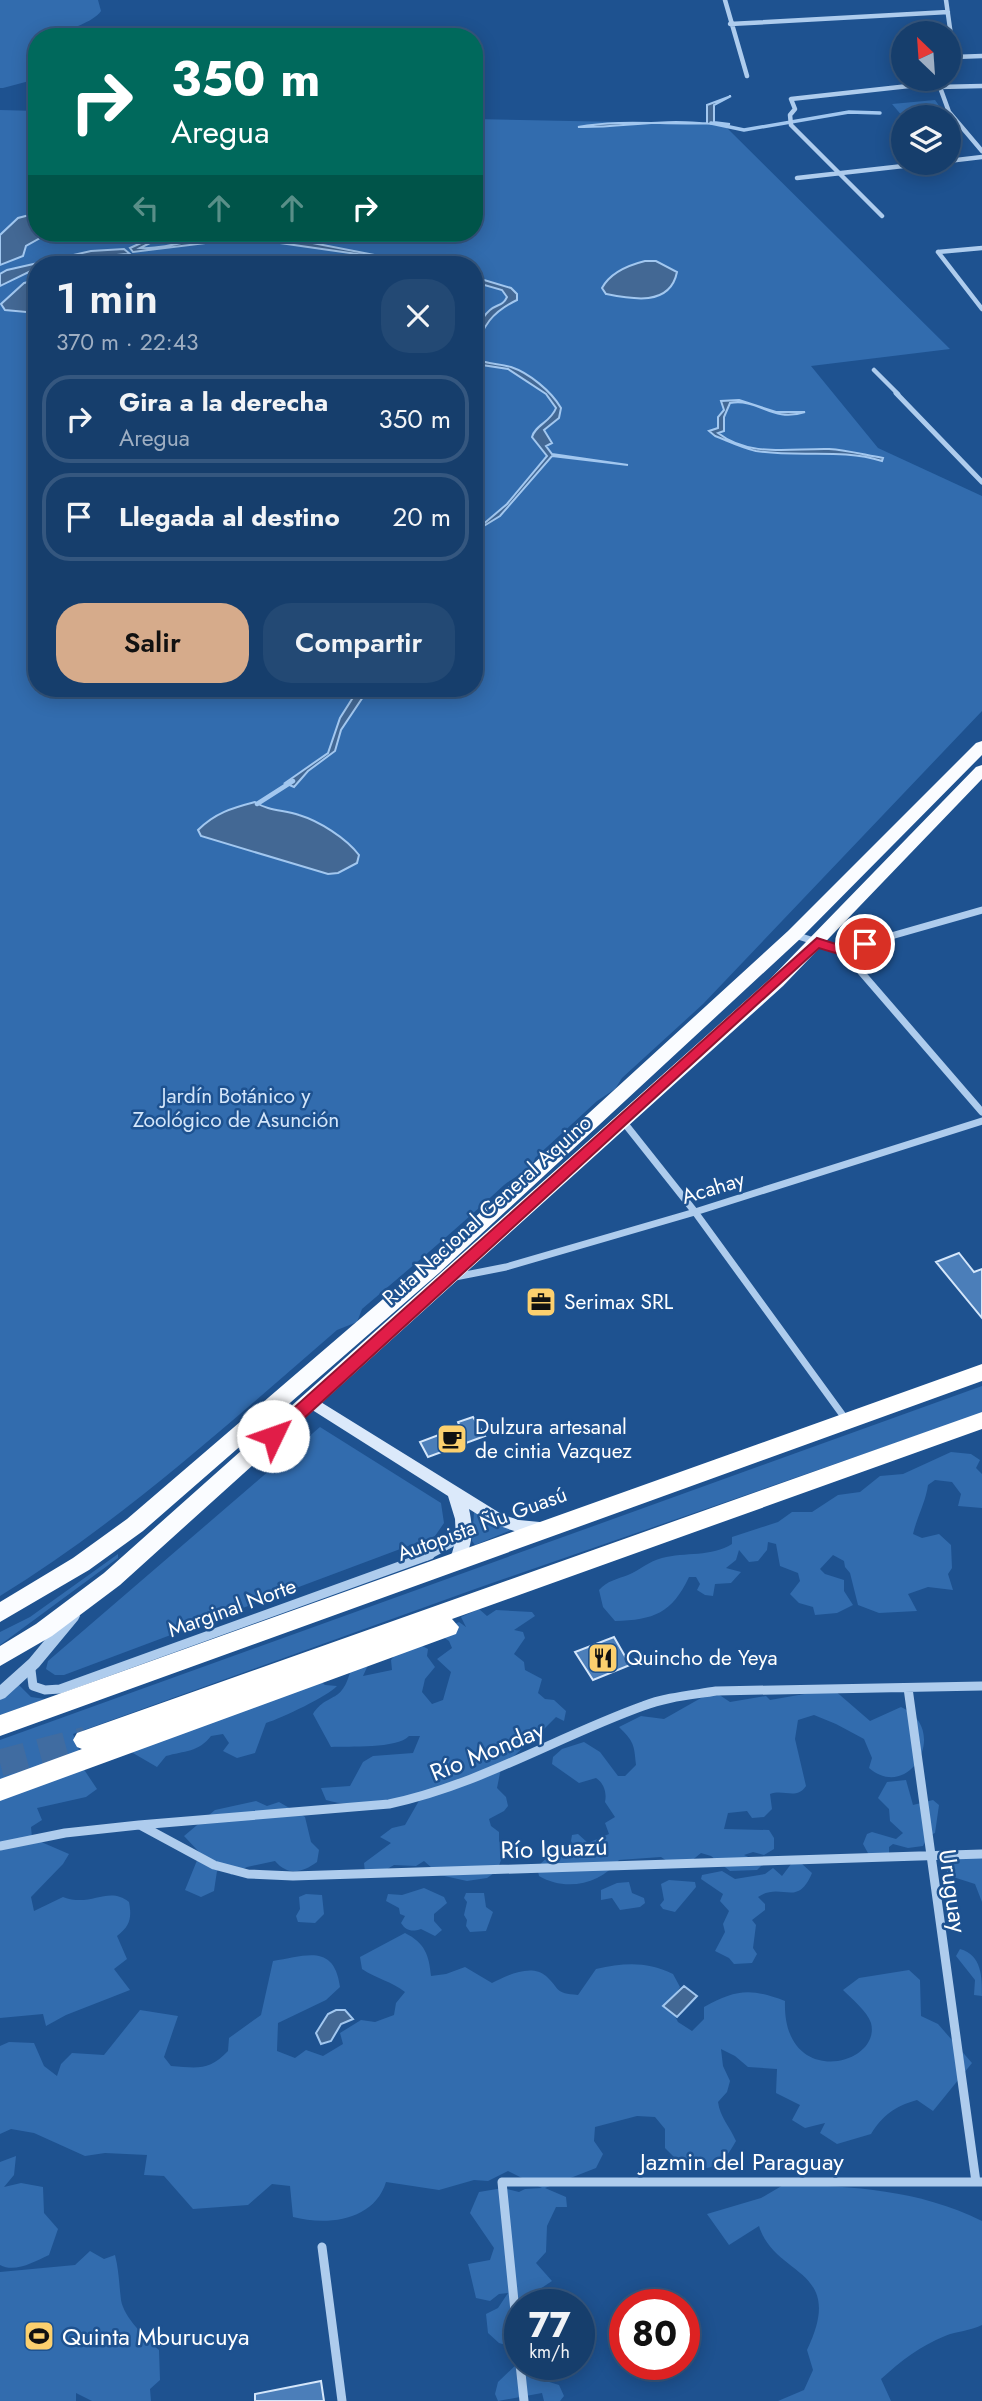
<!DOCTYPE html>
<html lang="es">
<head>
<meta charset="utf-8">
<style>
	:root { --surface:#163e6c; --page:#234974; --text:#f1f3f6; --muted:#9eaec2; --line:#35577f; --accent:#d6ab8b }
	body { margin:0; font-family:Jost,sans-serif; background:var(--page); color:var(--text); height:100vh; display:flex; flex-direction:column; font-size:26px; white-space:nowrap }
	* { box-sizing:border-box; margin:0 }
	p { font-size:23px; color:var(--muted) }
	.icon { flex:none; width:38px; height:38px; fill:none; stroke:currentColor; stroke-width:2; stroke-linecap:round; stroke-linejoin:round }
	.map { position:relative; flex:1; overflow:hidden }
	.details { position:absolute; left:28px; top:256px; width:455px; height:441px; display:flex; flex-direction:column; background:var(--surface); border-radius:28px; box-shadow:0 4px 18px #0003,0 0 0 2px var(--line) }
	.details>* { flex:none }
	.top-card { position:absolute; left:28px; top:28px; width:455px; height:214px; border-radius:28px; box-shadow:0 4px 18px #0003,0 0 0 2px var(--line); background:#00695c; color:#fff; overflow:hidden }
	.needle { width:46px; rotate:335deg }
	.buttons { position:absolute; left:891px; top:21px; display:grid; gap:14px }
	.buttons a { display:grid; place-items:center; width:70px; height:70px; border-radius:50%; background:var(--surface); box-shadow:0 4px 18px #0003,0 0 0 2px var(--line); font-size:35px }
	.speed { position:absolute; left:504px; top:2289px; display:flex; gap:14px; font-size:35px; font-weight:700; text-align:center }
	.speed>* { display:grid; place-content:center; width:91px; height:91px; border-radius:50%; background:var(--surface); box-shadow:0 4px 18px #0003,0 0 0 2px var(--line); line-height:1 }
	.speed small { font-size:18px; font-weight:400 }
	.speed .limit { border:10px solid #d22; background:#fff; color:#111 }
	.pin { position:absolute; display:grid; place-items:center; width:60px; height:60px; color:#fff; margin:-30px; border:4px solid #fff; border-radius:50%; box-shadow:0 2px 7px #0007 }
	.me { position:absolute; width:77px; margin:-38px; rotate:48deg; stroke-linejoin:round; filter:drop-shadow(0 0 5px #0008) }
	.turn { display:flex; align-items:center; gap:24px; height:147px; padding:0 28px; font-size:32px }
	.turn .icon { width:91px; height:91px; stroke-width:2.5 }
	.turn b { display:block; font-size:49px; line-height:60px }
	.lanes { display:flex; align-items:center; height:66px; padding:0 28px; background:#0003; justify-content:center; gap:35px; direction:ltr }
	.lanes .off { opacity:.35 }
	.round { display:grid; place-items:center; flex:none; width:74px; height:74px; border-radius:28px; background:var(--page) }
	.summary { display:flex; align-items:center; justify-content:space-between; height:119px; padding:0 28px }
	h1 { font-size:42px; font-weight:600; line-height:52px }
	.cta { display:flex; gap:14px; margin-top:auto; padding:14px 28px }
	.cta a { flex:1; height:80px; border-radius:28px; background:var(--accent); color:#111; font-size:28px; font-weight:600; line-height:80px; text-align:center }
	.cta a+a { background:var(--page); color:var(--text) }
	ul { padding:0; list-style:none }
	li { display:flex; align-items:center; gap:21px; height:88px; margin:0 14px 10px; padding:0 14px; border:4px solid var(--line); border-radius:28px }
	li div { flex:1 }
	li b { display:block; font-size:26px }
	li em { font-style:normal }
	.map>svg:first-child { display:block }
	.green { fill:#326cae; fill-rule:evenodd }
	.water { fill:#436894; stroke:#a2c7ef; stroke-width:2 }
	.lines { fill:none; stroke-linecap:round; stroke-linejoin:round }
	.stream-far1 { stroke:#a2c7ef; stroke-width:3.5 }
	.stream { stroke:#a2c7ef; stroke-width:4.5 }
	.building { fill:#4b7eb9; stroke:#d4e6fa; stroke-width:2 }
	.motorway-tunnel { stroke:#406ca1; stroke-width:27; stroke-dasharray:27 14; stroke-linecap:butt }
	.minor-far3 { stroke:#aecced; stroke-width:4.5 }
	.minor-far2 { stroke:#aecced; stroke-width:5 }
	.minor-far1 { stroke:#aecced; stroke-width:7 }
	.minor { stroke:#aecced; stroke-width:9 }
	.tertiary { fill:#aecced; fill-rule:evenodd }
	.secondary { fill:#dbe9fa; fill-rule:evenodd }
	.trunk { fill:#fafcff; fill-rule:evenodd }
	.motorway { fill:#fff; fill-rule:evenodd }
	.route { fill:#e11d48; stroke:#92132f; stroke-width:2 }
	.labels { text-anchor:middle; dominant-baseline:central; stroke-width:5; stroke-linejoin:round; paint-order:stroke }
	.park-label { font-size:21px; fill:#d4e6fa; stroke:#1e5290 }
	.street-label { font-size:21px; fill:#fff; stroke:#1e5290 }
	.poi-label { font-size:21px; fill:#fff; stroke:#1e5290; text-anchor:start }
	.near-street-label { font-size:24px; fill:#fff; stroke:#1e5290 }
	.near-poi-label { font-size:24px; fill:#fff; stroke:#1e5290; text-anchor:start }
</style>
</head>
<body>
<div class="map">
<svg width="982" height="2401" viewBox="0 0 982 2401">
	<rect width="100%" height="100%" fill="#1e5290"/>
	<path class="green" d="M0 0H98L101 11C94 23 52 37 37 37V63L32 67 33 80 3 88H0Z
		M935 100 947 117H903L892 104Z
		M0 110 37 111V233H474V119L723 124 950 349 811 366 878 448 982 496V711L703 1004 622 1078 615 1089 597 1101 535 1158C532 1171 515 1176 504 1185 459 1227 410 1268 362 1309L357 1322 337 1330C229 1423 122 1521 0 1596ZM37 264H474V688H37Z
		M982 1386V1413L475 1589 73 1734 81 1755 0 1782V1740Z
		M320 1427 441 1503 444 1523 435 1536 64 1675H55L46 1669 48 1661Z
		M951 1452 971 1454 980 1460 976 1468 982 1474V1508L958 1506 961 1494 952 1482 935 1480 928 1485C926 1501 917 1517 913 1534L922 1538 939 1534 951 1545 952 1568 948 1574 953 1590 928 1587 908 1594 917 1611 879 1613 858 1605 850 1573 845 1567 844 1561 833 1555 820 1569 825 1574 844 1580V1591L853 1605 837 1613 815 1615 813 1607 799 1603 790 1594 800 1581 798 1573 780 1566 776 1544 768 1542 767 1550 758 1561 749 1562 739 1550 736 1560 726 1568 741 1572 731 1583 715 1584 713 1596 705 1595 697 1590 700 1584 696 1577H689C672 1613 654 1620 615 1621L603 1607 599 1590C607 1581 617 1579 628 1575 640 1570 649 1561 662 1558 685 1552 712 1557 732 1544V1537L778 1522 792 1512H812L838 1495 860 1492 880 1476 903 1474Z
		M474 1512 511 1529V1530L475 1545 472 1541Z
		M118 1554V1558L0 1645V1632L30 1617Z
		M479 1609 487 1616 496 1610 532 1612 535 1616 514 1630 523 1632 525 1638 514 1654 524 1662 525 1670 542 1679 538 1693 545 1699 554 1700 566 1711 564 1721 556 1717 544 1729 528 1731 527 1744 501 1768 497 1788 506 1797 508 1806 504 1811 489 1819 491 1826 499 1832V1841L505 1849 497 1871 487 1878 467 1881 440 1875 424 1861 416 1866 394 1865 377 1875 365 1872 364 1863 391 1843 380 1837 392 1828 405 1825 420 1799 412 1803C381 1794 357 1810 326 1800L321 1788 350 1786 363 1762 373 1756 413 1753 420 1736H409C397 1749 349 1746 331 1747L313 1714C329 1690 343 1707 352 1664L368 1665 363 1676 392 1670 391 1660 401 1647 416 1643 428 1649 427 1656 435 1667 425 1679 422 1692 432 1704 443 1700 451 1672 437 1659 452 1648 449 1641 436 1632 459 1622 466 1627 461 1617Z
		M319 1680 325 1685 337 1686C328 1696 282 1718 266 1723L255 1753 237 1758 223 1751 229 1743 223 1734 211 1736C199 1752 184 1751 166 1756L157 1767 126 1749Z
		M18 1684 31 1697 45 1699 0 1715V1700Z
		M833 1689 870 1721 901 1707C951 1729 910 1803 869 1768L872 1758 864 1739 836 1724 814 1715 798 1720 795 1739 806 1786C797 1800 784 1789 770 1794L772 1809 764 1817 752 1818 747 1811 728 1813 724 1829 769 1830 774 1838V1849L764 1855 753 1852 744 1855 763 1864 757 1870 730 1871 711 1856 701 1853 690 1862 667 1861 661 1857 619 1860C601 1884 566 1892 539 1876L537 1867 553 1852 560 1851 562 1856H571L576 1852 571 1841 572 1835 578 1834 588 1843 609 1834 605 1823 615 1817 605 1802C607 1793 604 1783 596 1778L579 1783 552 1764 553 1757 562 1749 584 1742 600 1752 618 1776H625L636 1765C634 1744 634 1742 619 1727L641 1716 664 1719 708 1694H718L730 1702 766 1696 770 1700Z
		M81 1765 97 1789 86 1797 37 1808 42 1820 31 1827 32 1838 69 1854 63 1864 31 1897 34 1911 63 1897C91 1908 108 1885 129 1902 132 1918 130 1926 117 1936L127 1959 114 1969 130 1990 66 2015 46 2026 43 2014 0 2018V1797Z
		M906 1780 913 1805 933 1800 939 1805 935 1833 928 1836 923 1846 908 1848 893 1844 889 1847V1857L869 1855 863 1844 867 1834 872 1832 896 1839 903 1833 890 1821 889 1809 878 1798 887 1782Z
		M256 1801 267 1806 279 1802 305 1817 311 1842 319 1850 317 1862C302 1873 288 1876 275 1861L247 1867 231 1875 224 1865 217 1871 214 1891 201 1897 185 1890 200 1853 184 1836 215 1810Z
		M982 1854V1902L975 1884 950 1876 946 1870 955 1857Z
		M801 1863 812 1873C797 1909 782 1881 758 1897L765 1904V1910L752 1920 756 1925 753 1948 757 1954 752 1963 734 1964 729 1958 715 1951 725 1932 723 1924 729 1911 720 1901 723 1894 701 1879 702 1875 722 1871 735 1879 765 1874 773 1868 782 1876 791 1864Z
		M669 1880 695 1882 696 1887 675 1912 663 1909 660 1905 664 1900 661 1884Z
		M629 1882 632 1893 644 1898 645 1903 640 1907 620 1910 612 1898 601 1900V1890L617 1883Z
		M424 1888 444 1897 447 1903 434 1914V1921L442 1930 435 1936 421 1929C412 1932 406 1931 401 1923L405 1916 400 1914 399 1908 386 1901 388 1894 402 1895Z
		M466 1893H484L486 1907 493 1912 486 1931 470 1932 466 1926 467 1920 464 1915 467 1902 464 1898Z
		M306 1894 322 1895 324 1914 315 1923 298 1922 296 1916 300 1909 299 1897Z
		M405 1933C425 1943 429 1955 431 1976L446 1974 465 1967 492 1983C506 1976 531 1963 546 1976 561 1990 554 1993 578 1995L596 1969C624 1963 646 1961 673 1974L680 1987 669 2005 678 2022 692 2031 704 2019V2007C736 1989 751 1988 785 2001 782 2090 882 2066 871 2023 867 2011 852 1999 843 1990L859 1978 909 1970 920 1980 921 2016 938 2024 972 2063 933 2111 917 2100C895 2106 883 2115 871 2134L837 2144 820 2133 825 2123 805 2128 792 2120 800 2105 776 2093 777 2069 748 2067 735 2056 721 2049 723 2066 730 2081 727 2092 718 2102C720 2117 730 2127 736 2141 722 2166 714 2170 686 2169L665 2148V2129L655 2117 637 2116 595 2127 594 2141 603 2154 596 2168 545 2188 566 2197 567 2207H556L547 2226 546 2252 536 2263 552 2281 540 2289 539 2299 543 2305H520V2349L499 2343 488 2333 486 2314 498 2308 508 2293 499 2294 490 2301 476 2298 468 2264 490 2260 494 2248 470 2213 479 2192 503 2188 519 2192 525 2189 542 2188 508 2171 488 2181 474 2180 439 2190 386 2182C374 2221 327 2226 293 2217L290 2186 272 2184 248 2205 193 2209 164 2176 144 2175 147 2155 105 2153 85 2156 34 2133 11 2129 0 2134V2046L9 2042 34 2043 44 2066 57 2076 61 2064 72 2053 104 2055 140 2010 178 2016 164 2057 171 2066C198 2068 209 2071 228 2051L229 2038 261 2015 273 1961C306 1956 334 1943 340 1987L326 2000 278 2023 277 2051 295 2058 306 2050 323 2056 343 2044 340 2033 361 2020 375 2022 394 2015 396 2003 405 1992C391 1981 377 1979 362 1969L360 1957Z
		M960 1949C982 1955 982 1977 982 1996L974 1995 975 1980 956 1956Z
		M16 2156 14 2175 4 2187 21 2183 43 2187 44 2213 58 2229 49 2255C34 2262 15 2273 0 2265V2162Z
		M785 2184C855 2187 917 2189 982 2221V2325C970 2331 957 2331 945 2336 920 2346 901 2361 881 2379L891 2401H778L804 2390 813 2370 807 2350C847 2267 775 2278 759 2226L729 2245 707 2214 761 2198Z
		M90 2251 104 2259 115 2255C119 2271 119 2284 121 2300 124 2318 146 2338 159 2350L160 2380 150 2389 151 2401H92L76 2393V2401H0V2272L75 2265Z
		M520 2361V2364H541L539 2369 546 2381 559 2385 564 2396 560 2401H544L542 2393 498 2401 495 2394 498 2382Z"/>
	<path class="water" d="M731 96 714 105V122L730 124C712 125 694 122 676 122 644 122 609 128 578 127 620 119 664 125 707 123V105Z
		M37 213V233H49L26 246 23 256 0 265V235L18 218Z
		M163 233H170L140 248C175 250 210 230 245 234L247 238 133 252 130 248Z
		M261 233 421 264H395L364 255 280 243 254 234Z
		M124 249 130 254C98 255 69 264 37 264V268L0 286V274L7 270 91 251Z
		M645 261H656L677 272C670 307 631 299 606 294L602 288C610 273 629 265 645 261Z
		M474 277 511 288 517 294V300C494 311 480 326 477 353H474C474 338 478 320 490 310 497 304 503 306 507 297L502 290 474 282Z
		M37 280V313L5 310 1 304 24 283Z
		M474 357C485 365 498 363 511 367 529 373 551 391 561 408L559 418 544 430 552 443 546 446 552 454 628 465 552 456 500 516 474 532 507 504 547 456 532 437C535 425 551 422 556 408L546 394 508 369 476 364Z
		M739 400 776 412H805C771 423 760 398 730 403L724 417V431L718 433C750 458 792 448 829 449 847 450 865 455 883 458L882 461C840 448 799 458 756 451 742 448 728 441 715 436L709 431 718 428V417L724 410 721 401Z
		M359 688H369L341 730 335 751 308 771 294 787 285 783 328 753 340 718Z
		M255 802C268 811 284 810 299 815 319 821 346 838 359 855L357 863 338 873 328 874 201 836 198 830C215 813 232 808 255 802Z
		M684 1986 697 1996 677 2017 663 2006Z
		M336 2010H345L353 2019 341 2024 331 2041 321 2044 316 2033 328 2014Z"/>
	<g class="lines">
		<path class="stream-far1" d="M711 123 744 130 849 112 880 113
			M239 236 260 234"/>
		<path class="stream" d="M257 804 293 781"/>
	</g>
	<path class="building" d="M959 1253 974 1272 982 1269V1318L936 1262Z
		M473 1417 485 1436 428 1457 420 1442 460 1427 458 1422Z
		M614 1637 630 1665 593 1680 575 1652Z
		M321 2381 324 2401H255V2394Z"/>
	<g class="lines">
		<path class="motorway-tunnel" d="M0 1763 86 1740"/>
		<path class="minor-far3" d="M725 0 747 76
			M946 0 954 57 948 60
			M730 24 948 12
			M954 57 982 56
			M937 79 949 112 982 151
			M938 87 982 86
			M948 161 982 157
			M797 178 930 163
			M882 216 791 125 790 115 795 109 791 99 936 83
			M938 252 982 309
			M938 252 982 248
			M874 370 898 394"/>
		<path class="minor-far2" d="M896 393 982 482"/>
		<path class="minor-far1" d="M795 935 842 950 982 910
			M842 950 982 1112
			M622 1120 695 1212 847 1421
			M455 1277 506 1267 695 1212 982 1121
			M427 1557 462 1538"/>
		<path class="minor" d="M31 1670 33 1686 45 1690 60 1689 430 1555
			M908 1688 976 2182
			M140 1825 214 1865 248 1874 293 1876 982 1854
			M0 1846 65 1833 139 1825 389 1804C479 1785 557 1737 643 1706 666 1697 692 1695 716 1691L982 1686
			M322 2247 342 2401
			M520 2361 502 2182H982
			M520 2364 524 2401"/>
		<path class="tertiary" d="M73 1610 78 1612 80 1616 78 1620 39 1667 5 1698 0 1700V1685L29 1659 68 1612Z"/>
		<path class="secondary" d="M311 1396 503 1515 519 1520 550 1523 552 1527 550 1531C522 1540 491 1523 469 1509 474 1531 473 1550 458 1568L452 1570 446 1568 444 1564 452 1553 456 1539 455 1519 448 1496 306 1406 303 1402 306 1398Z"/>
		<path class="trunk" d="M982 741V755L800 939 439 1273 143 1531 89 1570 0 1622V1602L73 1558 127 1519 425 1263 788 931 976 743Z
			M982 765V779L783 986 120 1585 52 1636 0 1666V1646L36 1624 104 1573 771 978 976 767Z"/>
		<path class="motorway" d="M982 1364V1381L0 1736V1715Z
			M982 1412V1429L452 1619 459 1627 456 1634 0 1801V1779L82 1749 77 1747 73 1740 77 1733Z"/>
	</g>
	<path class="route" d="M817 938 842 946 865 939 872 944 842 955 819 948 279 1441H267L265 1436 267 1432Z"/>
	<defs>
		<g id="office-square" transform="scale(1.575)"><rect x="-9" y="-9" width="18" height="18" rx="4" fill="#fcd06e" stroke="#1e5290"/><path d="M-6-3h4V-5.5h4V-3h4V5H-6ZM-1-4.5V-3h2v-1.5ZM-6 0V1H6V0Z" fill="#111"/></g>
		<g id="cafe-square" transform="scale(1.575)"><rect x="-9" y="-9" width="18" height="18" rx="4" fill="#fcd06e" stroke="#1e5290"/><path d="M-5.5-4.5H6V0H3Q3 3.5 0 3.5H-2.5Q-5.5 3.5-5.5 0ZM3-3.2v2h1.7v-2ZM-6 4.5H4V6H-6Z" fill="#111"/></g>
		<g id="restaurant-square" transform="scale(1.575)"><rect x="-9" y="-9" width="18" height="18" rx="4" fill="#fcd06e" stroke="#1e5290"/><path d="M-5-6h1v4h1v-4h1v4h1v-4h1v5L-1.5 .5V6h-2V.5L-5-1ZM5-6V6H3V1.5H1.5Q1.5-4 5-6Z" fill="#111"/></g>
		<g id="stadium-square" transform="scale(1.575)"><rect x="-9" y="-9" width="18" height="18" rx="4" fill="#fcd06e" stroke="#1e5290"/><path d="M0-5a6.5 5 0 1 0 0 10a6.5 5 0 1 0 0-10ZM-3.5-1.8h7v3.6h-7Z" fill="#111"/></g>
	</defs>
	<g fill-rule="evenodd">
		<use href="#office-square" x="541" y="1302"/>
		<use href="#cafe-square" x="452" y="1439"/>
		<use href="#restaurant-square" x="603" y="1658"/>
		<use href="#stadium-square" x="39" y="2336"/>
	</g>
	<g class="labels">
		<g class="park-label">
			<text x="236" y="1096">Jardín Botánico y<tspan x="236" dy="24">Zoológico de Asunción</tspan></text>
		</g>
		<g class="street-label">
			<text transform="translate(713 1188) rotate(-17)">Acahay</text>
			<text transform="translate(487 1210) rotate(-42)">Ruta Nacional General Aquino</text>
			<text transform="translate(482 1524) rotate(-20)">Autopista Ñu Guasú</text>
			<text transform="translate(232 1608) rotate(-20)">Marginal Norte</text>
		</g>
		<g class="poi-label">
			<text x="564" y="1302">Serimax SRL</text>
			<text x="475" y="1427">Dulzura artesanal<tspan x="475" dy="24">de cintia Vazquez</tspan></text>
			<text x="626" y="1658">Quincho de Yeya</text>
		</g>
		<g class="near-street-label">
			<text transform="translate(487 1751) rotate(-22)">Río Monday</text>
			<text transform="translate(554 1848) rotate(-2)">Río Iguazú</text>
			<text transform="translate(953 1891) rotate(82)">Uruguay</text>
			<text x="742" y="2161">Jazmin del Paraguay</text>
		</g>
		<g class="near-poi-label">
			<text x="62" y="2336">Quinta Mburucuya</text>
		</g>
	</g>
</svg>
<div class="buttons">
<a><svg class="needle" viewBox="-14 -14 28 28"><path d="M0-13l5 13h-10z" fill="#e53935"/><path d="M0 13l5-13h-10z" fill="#9eaec2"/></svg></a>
<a><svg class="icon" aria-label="layers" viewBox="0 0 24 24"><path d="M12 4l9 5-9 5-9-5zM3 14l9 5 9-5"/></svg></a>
</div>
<div class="speed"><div>77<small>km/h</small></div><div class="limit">80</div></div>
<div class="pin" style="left:865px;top:944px;background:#d93025"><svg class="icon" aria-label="arrive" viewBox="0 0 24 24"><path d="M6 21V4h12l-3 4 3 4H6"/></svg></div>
<svg class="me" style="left:273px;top:1436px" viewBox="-20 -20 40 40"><circle r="19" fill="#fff"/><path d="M0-13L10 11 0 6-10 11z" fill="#e11d48"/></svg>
<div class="top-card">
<div class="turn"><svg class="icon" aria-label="right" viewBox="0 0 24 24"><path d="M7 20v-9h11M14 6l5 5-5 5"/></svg><div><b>350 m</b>Aregua</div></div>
<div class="lanes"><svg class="icon off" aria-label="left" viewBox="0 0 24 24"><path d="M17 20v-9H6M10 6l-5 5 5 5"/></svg><svg class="icon off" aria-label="ahead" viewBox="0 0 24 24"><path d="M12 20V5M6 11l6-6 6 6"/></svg><svg class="icon off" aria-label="ahead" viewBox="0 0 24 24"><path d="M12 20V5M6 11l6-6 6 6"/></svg><svg class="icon" aria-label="right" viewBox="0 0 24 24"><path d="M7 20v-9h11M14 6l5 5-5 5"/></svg></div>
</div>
<section class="details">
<div class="summary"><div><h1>1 min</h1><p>370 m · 22:43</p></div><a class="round"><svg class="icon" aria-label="close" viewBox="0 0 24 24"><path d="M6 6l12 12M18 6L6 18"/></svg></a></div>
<ul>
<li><svg class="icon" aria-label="right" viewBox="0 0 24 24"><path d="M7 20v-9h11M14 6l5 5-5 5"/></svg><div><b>Gira a la derecha</b><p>Aregua</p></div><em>350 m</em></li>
<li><svg class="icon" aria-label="arrive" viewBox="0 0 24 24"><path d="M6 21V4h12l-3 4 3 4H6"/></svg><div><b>Llegada al destino</b></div><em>20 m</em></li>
</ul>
<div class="cta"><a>Salir</a><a>Compartir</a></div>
</section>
</div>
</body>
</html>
